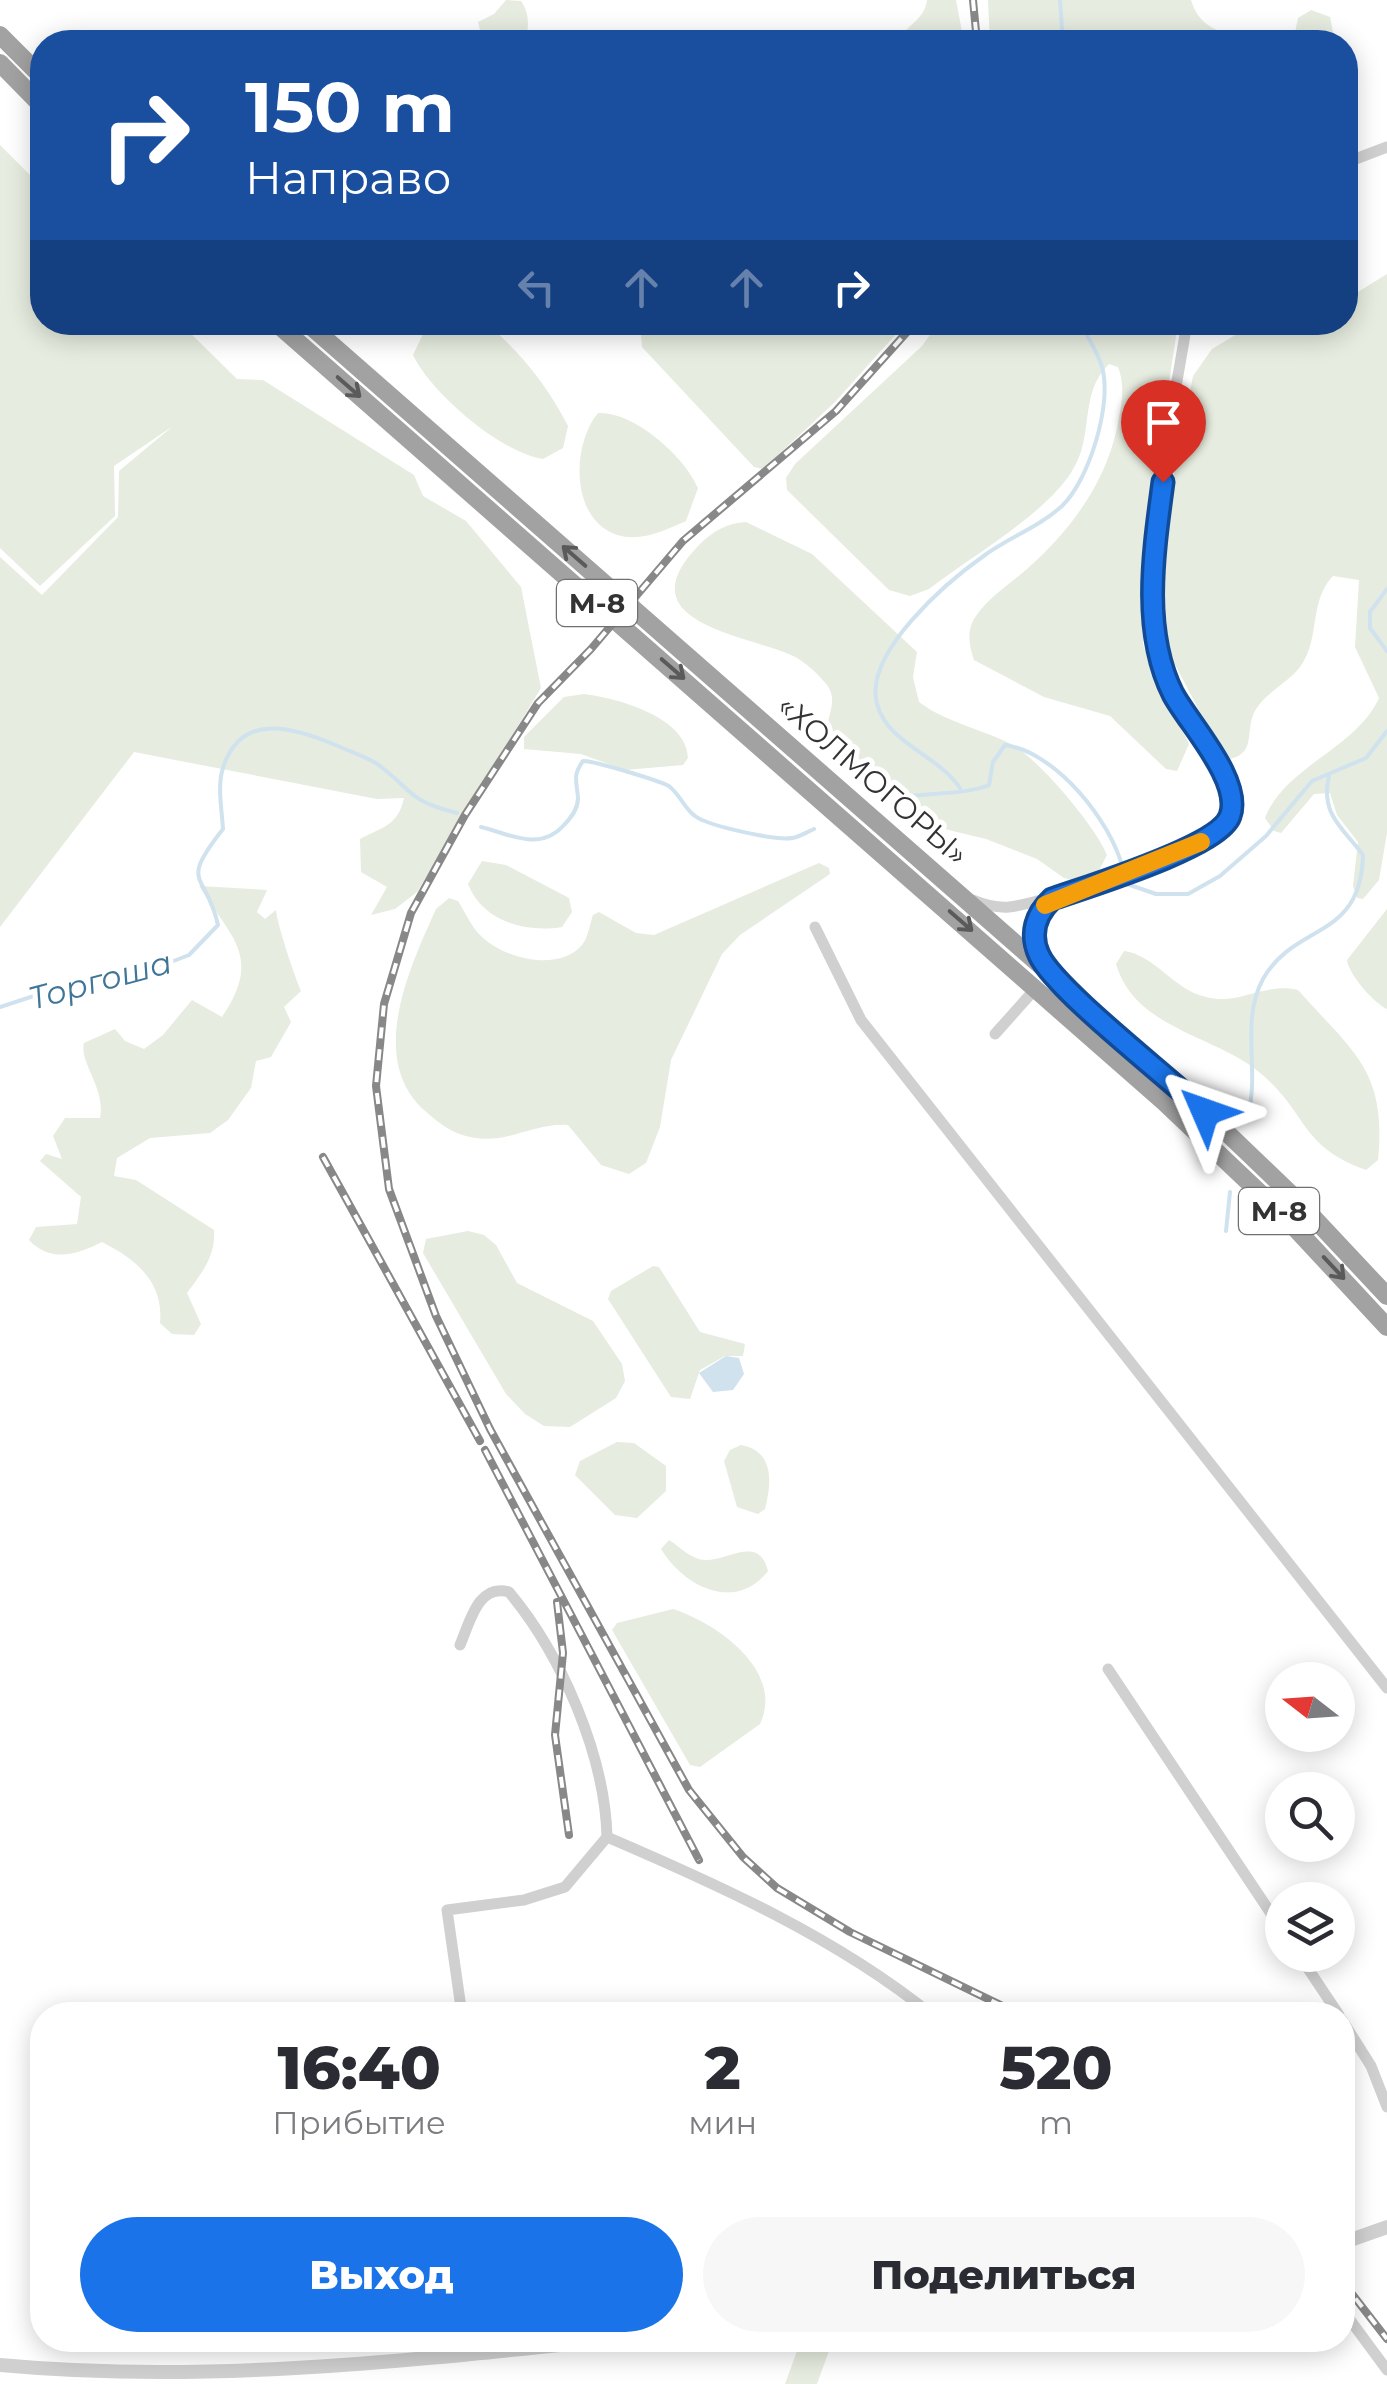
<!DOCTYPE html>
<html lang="ru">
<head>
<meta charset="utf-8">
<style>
	:root { --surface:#fff; --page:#f7f7f7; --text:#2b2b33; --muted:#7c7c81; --accent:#1a73e8 }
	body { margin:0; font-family:Montserrat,sans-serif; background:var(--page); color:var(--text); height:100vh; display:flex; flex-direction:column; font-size:38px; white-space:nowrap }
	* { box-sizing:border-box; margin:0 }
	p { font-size:32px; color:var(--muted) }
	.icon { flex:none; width:55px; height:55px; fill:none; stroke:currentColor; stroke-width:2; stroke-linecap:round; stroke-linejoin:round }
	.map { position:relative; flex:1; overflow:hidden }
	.drawer { position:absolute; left:30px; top:2002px; width:1325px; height:350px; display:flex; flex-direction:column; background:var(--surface); border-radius:40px; box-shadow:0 5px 25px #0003 }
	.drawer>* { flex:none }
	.top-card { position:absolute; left:30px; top:30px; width:1328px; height:305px; border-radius:40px; box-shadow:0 5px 25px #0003; background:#1a4fa0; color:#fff; overflow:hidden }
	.needle { width:65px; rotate:287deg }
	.buttons { position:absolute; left:1265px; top:1662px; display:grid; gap:20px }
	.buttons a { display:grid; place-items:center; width:90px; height:90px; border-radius:50%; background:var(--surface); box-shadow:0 5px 25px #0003; font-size:50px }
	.pin { position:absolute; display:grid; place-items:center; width:85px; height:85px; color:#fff; margin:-102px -42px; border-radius:50% 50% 50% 0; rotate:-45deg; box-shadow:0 0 10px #0007 }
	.pin .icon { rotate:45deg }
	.me { position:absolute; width:110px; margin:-55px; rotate:313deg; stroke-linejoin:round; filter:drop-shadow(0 0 8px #0008) }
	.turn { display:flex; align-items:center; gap:35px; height:210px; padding:0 50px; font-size:45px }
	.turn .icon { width:130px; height:130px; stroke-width:2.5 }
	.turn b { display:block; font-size:70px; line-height:85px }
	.lanes { display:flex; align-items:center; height:95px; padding:0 50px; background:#0003; justify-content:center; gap:50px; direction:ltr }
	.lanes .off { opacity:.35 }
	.eta { display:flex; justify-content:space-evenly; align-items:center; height:170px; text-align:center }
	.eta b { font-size:60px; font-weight:800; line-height:70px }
	.primary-button { display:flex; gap:20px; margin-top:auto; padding:20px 50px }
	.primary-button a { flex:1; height:115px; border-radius:60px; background:var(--accent); color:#fff; font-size:40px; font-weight:800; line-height:115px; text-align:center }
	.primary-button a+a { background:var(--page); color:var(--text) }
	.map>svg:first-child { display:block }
	.green { fill:#e6ecdf }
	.water { fill:#cfe2ee }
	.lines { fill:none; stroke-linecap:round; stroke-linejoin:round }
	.stream { stroke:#cfe2ee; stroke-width:4 }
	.minor { stroke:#d0d0d0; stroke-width:11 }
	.tertiary { stroke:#d0d0d0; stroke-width:14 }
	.trunk { stroke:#a2a2a2; stroke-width:18 }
	.rail-casing { stroke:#888; stroke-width:8 }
	.rail { stroke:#fff; stroke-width:4; stroke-dasharray:11; stroke-linecap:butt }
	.oneway { stroke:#5a5a5a }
	.route-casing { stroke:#114b97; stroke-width:25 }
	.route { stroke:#1a73e8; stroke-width:18 }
	.slow { stroke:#f59e0b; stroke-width:18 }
	.labels { text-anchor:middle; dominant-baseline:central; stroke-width:10; stroke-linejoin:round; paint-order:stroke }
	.shield { fill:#fff; stroke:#707070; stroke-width:2.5 }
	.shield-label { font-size:28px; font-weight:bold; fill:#333 }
	.street-label { font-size:30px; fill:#333; stroke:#fff }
	.water-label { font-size:32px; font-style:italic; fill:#3f7597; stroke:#fff }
</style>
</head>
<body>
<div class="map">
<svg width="1387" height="2384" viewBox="0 0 1387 2384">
	<rect width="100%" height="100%" fill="#fff"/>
	<path class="green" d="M506 0 521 1C530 14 529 27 525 42H483L478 22 494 14Z
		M927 0H956L964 42H899C905 24 924 22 927 0Z
		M988 0H1191C1200 31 1225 32 1251 42H990Z
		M1311 10 1330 17 1335 42H1293L1298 18Z
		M0 145 42 187V322L180 323 237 379 263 380 414 475 423 496 466 521 521 587 541 688 417 892 395 909 371 915 387 887 361 872 360 839C382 827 398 826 404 798L377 799 134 752 0 927V557L42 595 118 517 119 471 173 426 114 466 115 516 40 586 0 548Z
		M1387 274V833L1379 880 1363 899 1357 898 1353 886 1358 842 1337 815 1330 793 1314 794 1281 833 1274 831 1265 818C1285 766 1356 749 1379 698L1355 647 1359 580 1333 576C1309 601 1320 637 1302 664 1290 683 1262 693 1253 715 1246 734 1255 753 1230 759L1218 747 1167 649 1164 528 1193 376 1212 349 1255 323 1345 322V300Z
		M939 322 1178 323 1146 536 1143 644 1150 667 1189 744 1177 771 1166 769 1110 716 1044 697 974 660C969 645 966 630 976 616 989 597 1010 584 1027 569 1070 531 1105 484 1117 428 1121 408 1126 387 1118 367L1109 364C1078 394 1095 436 1072 471 1046 514 970 557 929 589L910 596 889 590 787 490 786 478 795 464 922 346Z
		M424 323H486C521 353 547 385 568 426L563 448 543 459C501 453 431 393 413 355L424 332Z
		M774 323 803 327 822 322 906 323 835 402 763 469 754 467 642 347 641 335 648 323Z
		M598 413C634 411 685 457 698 488L686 521C663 531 636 545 610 532 570 511 573 443 598 413Z
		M746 522 812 554 917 652 913 677 919 702C945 722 982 729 1011 744 1038 758 1096 827 1107 855L1095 878 1084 883 1064 878 1037 859 986 839 936 827 912 812 901 791 835 741 827 729C828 713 838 700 827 685 818 674 805 661 791 655 743 634 624 622 699 545 713 531 727 523 746 522Z
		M584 694C617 698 687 717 688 758L683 765 625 770 581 754 524 749V737L564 697Z
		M482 861 506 865 569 898 572 912 562 927C526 933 483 922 468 884Z
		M819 863 829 868 830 874 740 935 722 954 671 1060 660 1127 646 1163 629 1174 601 1165 568 1125C532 1123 507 1145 470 1137 451 1133 439 1123 424 1110 367 1058 410 967 436 909L449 898 458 901C465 912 471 926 480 935 502 958 558 973 582 945 588 938 590 924 593 915L599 912 636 933 654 935Z
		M199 886 267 890 257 912 265 919 276 910C277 924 295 978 301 991L284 1007 291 1022 271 1057 256 1061 251 1088 228 1120 210 1133 150 1138 117 1158 114 1176 136 1180 214 1230C216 1256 201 1274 187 1293L201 1324 194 1335 172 1334 160 1323C164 1282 136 1259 102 1242 76 1255 51 1263 29 1240L36 1227 77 1224 81 1197 40 1161 46 1154 62 1159 53 1136 65 1118H100C106 1088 79 1063 84 1043L115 1029 125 1041 144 1049 163 1035 192 1000 222 1017C263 956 231 938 199 886Z
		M1387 909V1009C1374 1003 1349 975 1347 960Z
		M1124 951C1155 955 1174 990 1206 997 1239 1006 1264 982 1298 990 1353 1052 1387 1070 1378 1160L1366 1170C1302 1147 1309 1118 1266 1078 1221 1035 1136 1032 1116 964Z
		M468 1231 484 1235 496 1245 517 1283 593 1321 622 1364 625 1381 616 1398 570 1427 544 1426 525 1414 506 1394 423 1253 426 1239Z
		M653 1266 659 1267 700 1332 745 1344 743 1356H725L700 1370 690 1399 671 1397 608 1299 611 1291Z
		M617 1442 634 1443 666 1466V1491L637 1518 615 1515 575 1475 580 1461Z
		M741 1445C774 1451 772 1482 765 1509L758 1514 737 1507 724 1461 730 1450Z
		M669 1540C680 1547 692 1560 705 1560 728 1561 759 1534 768 1571 736 1612 685 1588 661 1549Z
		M673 1609C717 1623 785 1671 760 1724L700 1767 690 1765 612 1630 617 1623Z
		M801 2340H828L830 2348 817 2384H785Z"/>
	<path class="water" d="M726 1356 739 1358 744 1374 733 1390 713 1392 699 1373Z"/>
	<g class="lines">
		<path class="stream" d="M1060 0 1063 42
			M1387 589 1370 612V628L1387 651
			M960 788C937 754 888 744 877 704 863 653 948 581 985 555 1010 537 1039 527 1062 506 1089 480 1111 407 1103 371 1100 355 1087 337 1080 322
			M904 797C929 793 969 794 989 785L993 762 1005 745C1056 752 1111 821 1123 869
			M481 827C510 834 539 852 563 826 570 819 578 810 578 798 577 782 572 776 583 761 591 760 665 782 670 787 680 795 685 809 695 816 708 826 777 841 792 838 799 837 807 832 814 829
			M1125 879 1127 884 1156 894H1188L1220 876 1266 836 1312 781 1366 758 1387 731
			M0 1007 76 982 171 962 189 955 218 925C206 871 178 886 223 829 222 811 217 785 223 768 241 710 296 728 338 746 351 752 368 757 380 766 415 793 409 801 457 813
			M1248 1115C1260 1070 1240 1021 1263 979 1295 922 1361 941 1363 855 1342 827 1320 814 1329 776
			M1226 1231 1230 1192"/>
		<path class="minor" d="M1345 163 1387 147
			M973 900C985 905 996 908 1009 907 1045 903 1219 847 1230 817 1244 780 1172 700 1161 661 1135 573 1173 414 1187 322
			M815 927 861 1020 1387 1688
			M1043 962C1029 938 1033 917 1052 899
			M995 1034 1036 988
			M460 1645C470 1622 478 1583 509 1592 561 1654 605 1755 607 1837L565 1887 524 1900 447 1910 462 2015
			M1108 1669 1282 1930
			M607 1837C719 1885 837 1938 932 2015
			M1299 1955 1339 2015
			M1342 2020 1371 2066 1387 2107
			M1342 2309 1387 2370"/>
		<path class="tertiary" d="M1342 2243 1387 2227
			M0 2365C203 2384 406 2361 608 2340"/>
		<path class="trunk" d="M0 35 42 77
			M0 63 42 106
			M275 322 1164 1102 1282 1214 1387 1327
			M306 322 1177 1085 1295 1198 1387 1296"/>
		<g class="rail-casing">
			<path id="rail" d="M973 0 977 42
				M916 322 836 411 683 541 591 649 538 703 465 815 411 913 384 1004 376 1086 389 1189 436 1316 490 1429 689 1790 743 1857 777 1888 850 1932 1021 2015
				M323 1157 480 1441
				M485 1450 699 1860
				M557 1602 563 1653 555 1735 569 1835
				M1342 2281 1387 2339"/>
		</g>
		<use href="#rail" class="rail"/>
	</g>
	<defs><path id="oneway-shaft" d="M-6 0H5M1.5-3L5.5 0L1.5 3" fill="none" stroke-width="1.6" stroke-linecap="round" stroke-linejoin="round" transform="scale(2.5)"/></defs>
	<g class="oneway">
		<use href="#oneway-shaft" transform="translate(349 387) rotate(41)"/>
		<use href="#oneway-shaft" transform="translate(574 556) rotate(-139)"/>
		<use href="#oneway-shaft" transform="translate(673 669) rotate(41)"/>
		<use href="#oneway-shaft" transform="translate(961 921) rotate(41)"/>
		<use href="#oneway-shaft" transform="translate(1334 1268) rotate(47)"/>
	</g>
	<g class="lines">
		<g class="route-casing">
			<path id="route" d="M1163 482C1154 550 1141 630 1173 694 1189 724 1243 781 1230 816 1219 847 1086 887 1052 899 1036 914 1029 933 1039 955 1055 990 1171 1079 1205 1112"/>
		</g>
		<use href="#route" class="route"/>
		<path class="slow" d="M1045 905 1201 842"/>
	</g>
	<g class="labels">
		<g class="shield">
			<rect x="557" y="580" width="80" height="46" rx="8"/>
			<rect x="1239" y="1188" width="80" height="46" rx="8"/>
		</g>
		<g class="shield-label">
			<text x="597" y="603">М-8</text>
			<text x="1279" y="1211">М-8</text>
		</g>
		<g class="street-label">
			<text transform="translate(873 780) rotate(41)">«ХОЛМОГОРЫ»</text>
		</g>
		<g class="water-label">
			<text transform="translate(100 980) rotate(-15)">Торгоша</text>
		</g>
	</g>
</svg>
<div class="buttons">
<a><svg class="needle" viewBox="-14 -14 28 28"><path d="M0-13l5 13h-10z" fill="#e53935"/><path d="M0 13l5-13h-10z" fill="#7c7c81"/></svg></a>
<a><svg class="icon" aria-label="search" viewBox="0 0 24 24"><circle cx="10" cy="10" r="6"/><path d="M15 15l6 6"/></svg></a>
<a><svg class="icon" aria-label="layers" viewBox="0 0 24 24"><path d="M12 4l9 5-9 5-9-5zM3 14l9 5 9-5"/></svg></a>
</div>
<div class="pin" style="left:1163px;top:482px;background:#d93025"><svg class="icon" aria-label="arrive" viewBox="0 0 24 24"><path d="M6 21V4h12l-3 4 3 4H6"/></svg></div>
<svg class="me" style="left:1205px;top:1112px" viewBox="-20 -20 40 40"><path d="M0-17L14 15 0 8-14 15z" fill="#1a73e8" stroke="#fff" stroke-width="4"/></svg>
<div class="top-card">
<div class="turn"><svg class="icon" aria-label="right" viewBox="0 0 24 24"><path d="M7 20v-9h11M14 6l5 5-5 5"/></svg><div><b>150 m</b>Направо</div></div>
<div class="lanes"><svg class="icon off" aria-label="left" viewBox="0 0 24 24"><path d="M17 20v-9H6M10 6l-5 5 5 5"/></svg><svg class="icon off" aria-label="ahead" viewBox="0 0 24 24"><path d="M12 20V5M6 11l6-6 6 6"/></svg><svg class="icon off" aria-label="ahead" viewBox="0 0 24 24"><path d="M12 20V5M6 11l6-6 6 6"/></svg><svg class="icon" aria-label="right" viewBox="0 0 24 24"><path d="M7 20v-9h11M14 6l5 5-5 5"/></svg></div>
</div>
<section class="drawer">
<div class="eta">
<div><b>16:40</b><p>Прибытие</p></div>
<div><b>2</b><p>мин</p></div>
<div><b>520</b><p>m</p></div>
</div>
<div class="primary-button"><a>Выход</a><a>Поделиться</a></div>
</section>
</div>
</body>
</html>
